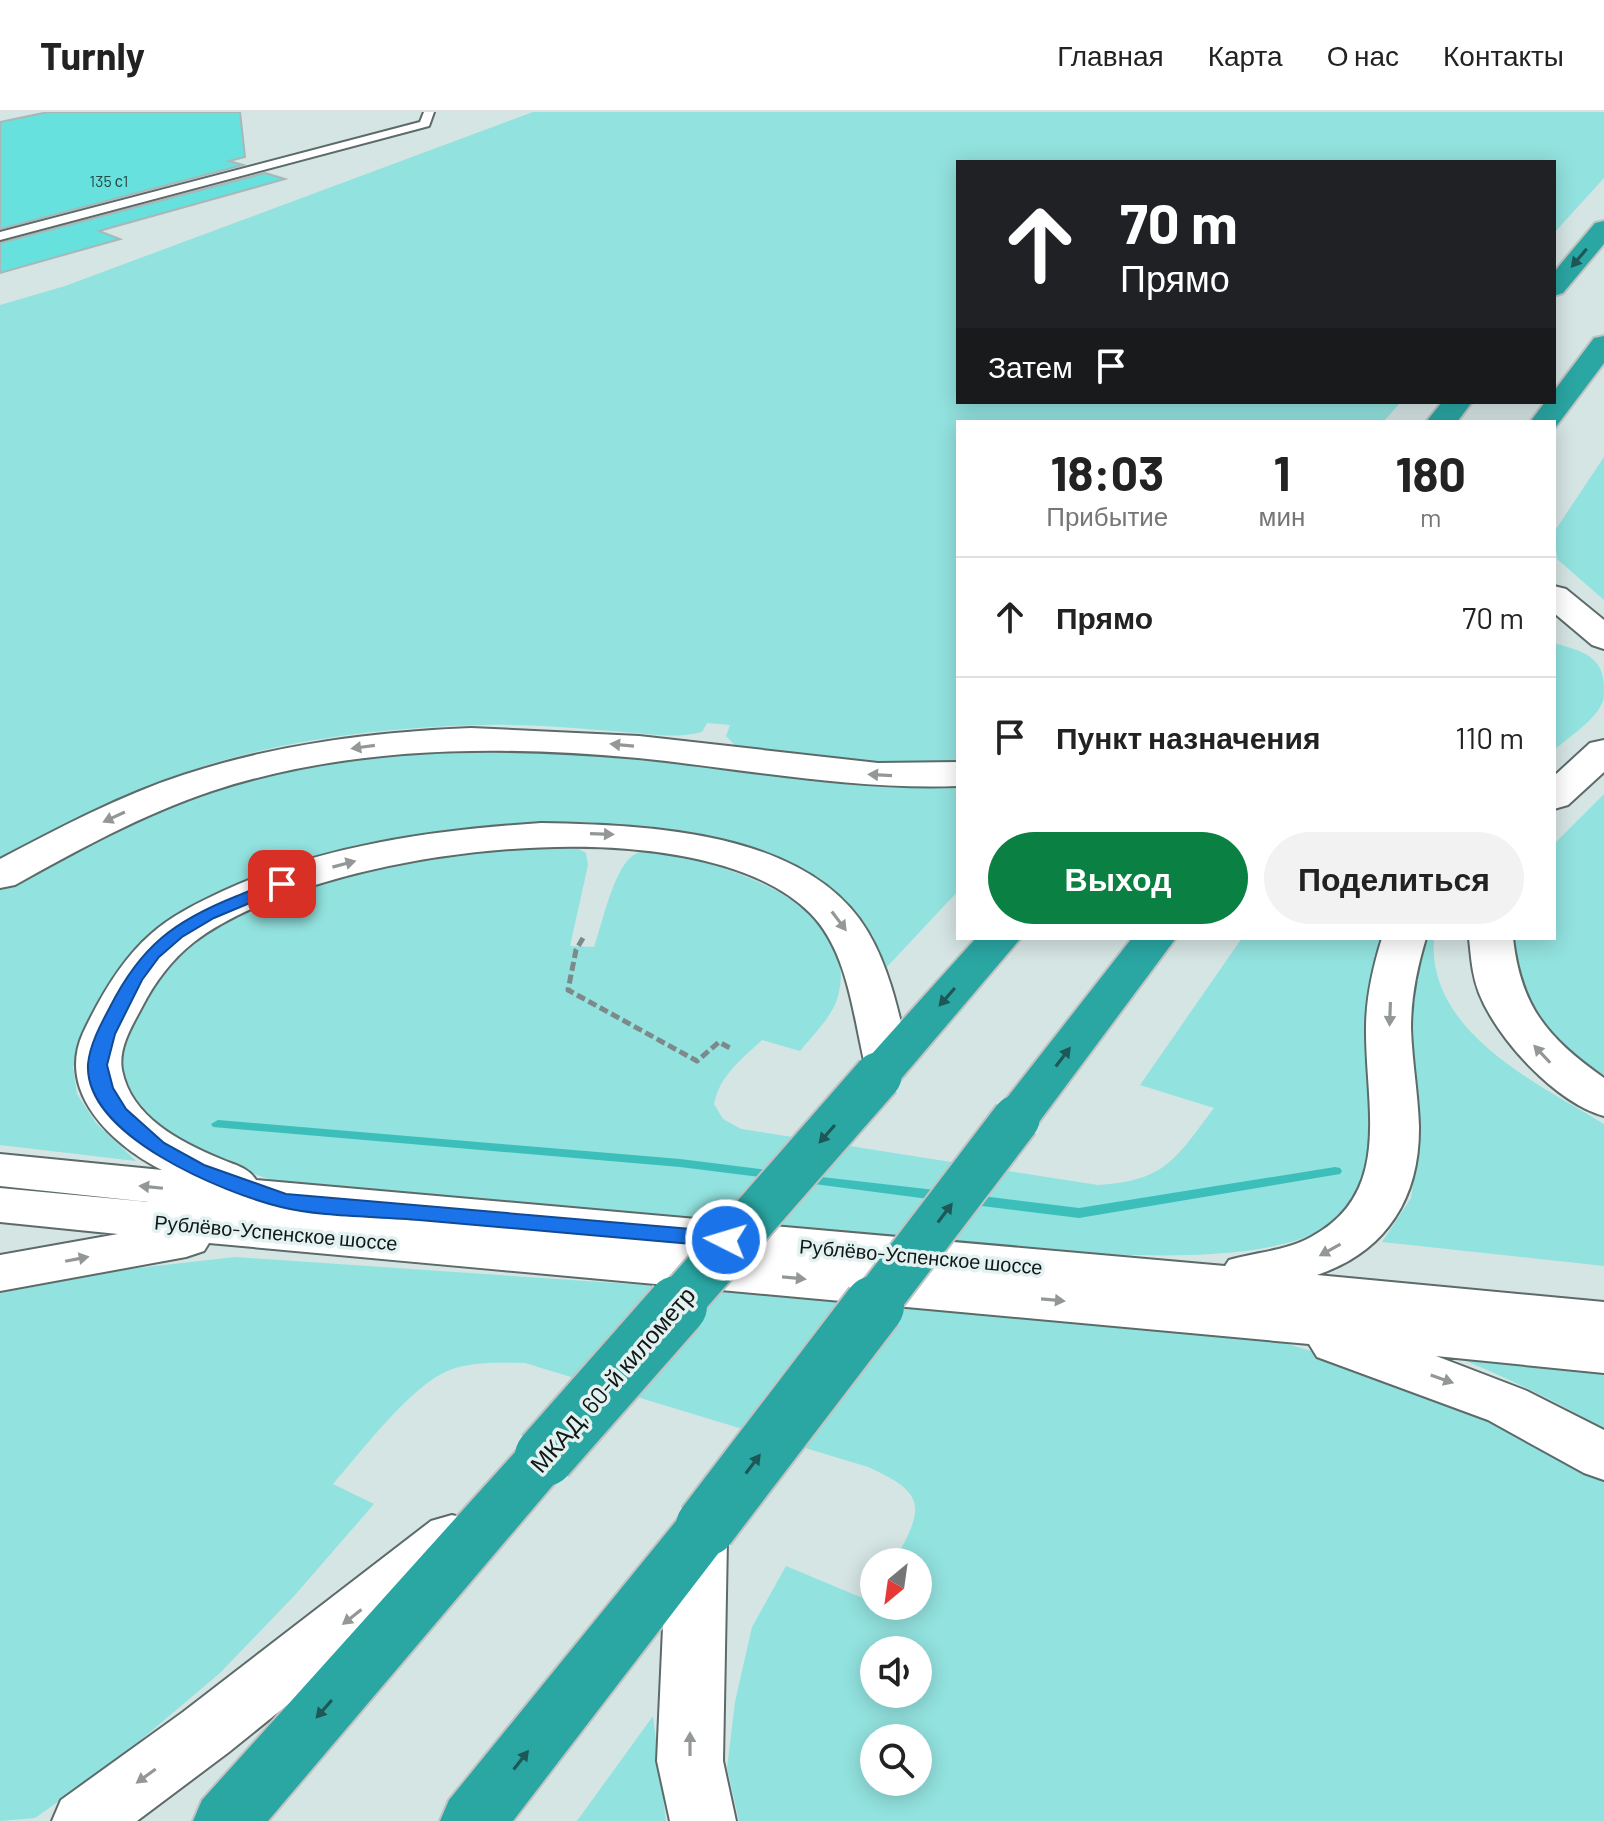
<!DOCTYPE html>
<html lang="ru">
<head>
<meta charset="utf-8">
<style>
	:root { --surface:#fff; --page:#f2f2f2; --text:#222; --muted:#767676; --line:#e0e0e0; --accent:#0b8043 }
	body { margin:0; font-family:Barlow,sans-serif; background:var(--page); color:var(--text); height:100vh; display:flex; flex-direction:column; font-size:30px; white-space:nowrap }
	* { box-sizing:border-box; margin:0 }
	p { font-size:26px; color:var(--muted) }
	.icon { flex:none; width:44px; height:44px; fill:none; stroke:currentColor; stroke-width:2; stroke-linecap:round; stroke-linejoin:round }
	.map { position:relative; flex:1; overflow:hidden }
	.side { position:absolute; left:956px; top:308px; width:600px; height:520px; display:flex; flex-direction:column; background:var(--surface); border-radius:0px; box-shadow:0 4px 20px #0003 }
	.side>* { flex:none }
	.top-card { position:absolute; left:956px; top:48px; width:600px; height:244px; border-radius:0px; box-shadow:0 4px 20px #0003; background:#202124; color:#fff; overflow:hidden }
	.needle { width:52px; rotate:209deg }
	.buttons { position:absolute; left:860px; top:1436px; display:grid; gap:16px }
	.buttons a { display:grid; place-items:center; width:72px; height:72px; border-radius:50%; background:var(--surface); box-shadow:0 4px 20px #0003; font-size:40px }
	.pin { position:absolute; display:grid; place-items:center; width:68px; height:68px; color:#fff; margin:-34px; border-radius:16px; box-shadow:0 4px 12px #0006 }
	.me { position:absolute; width:88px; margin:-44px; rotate:275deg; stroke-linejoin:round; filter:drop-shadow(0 0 6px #0008) }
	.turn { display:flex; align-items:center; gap:28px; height:168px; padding:0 32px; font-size:36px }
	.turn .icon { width:104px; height:104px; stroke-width:2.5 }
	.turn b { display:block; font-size:56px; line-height:68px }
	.then { display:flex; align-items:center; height:76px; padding:0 32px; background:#0003; gap:16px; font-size:30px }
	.eta { display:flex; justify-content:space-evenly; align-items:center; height:136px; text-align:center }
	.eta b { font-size:48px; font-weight:700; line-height:56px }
	.button { display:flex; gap:16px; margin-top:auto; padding:16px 32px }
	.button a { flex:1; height:92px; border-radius:48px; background:var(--accent); color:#fff; font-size:32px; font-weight:700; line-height:92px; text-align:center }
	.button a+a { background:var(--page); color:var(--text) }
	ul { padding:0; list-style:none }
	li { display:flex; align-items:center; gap:24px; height:120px; padding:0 32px; border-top:2px solid var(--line) }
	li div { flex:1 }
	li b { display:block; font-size:30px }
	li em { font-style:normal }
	header { display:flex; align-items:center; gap:48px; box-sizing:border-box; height:112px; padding:0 40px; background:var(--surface); border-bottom:2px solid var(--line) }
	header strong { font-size:38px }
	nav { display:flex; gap:44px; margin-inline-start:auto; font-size:28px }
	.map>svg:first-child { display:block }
	.green { fill:#92e2df; fill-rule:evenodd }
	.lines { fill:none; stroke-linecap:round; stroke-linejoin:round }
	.stream { fill:#3cbebb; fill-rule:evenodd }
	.building { fill:#66e1de; stroke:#a8b7b7; stroke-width:2 }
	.lane-casing { stroke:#5c6a69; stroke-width:4 }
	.secondary-casing { stroke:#5c6a69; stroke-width:4 }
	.highway-casing { stroke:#c1c3c3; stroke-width:4 }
	.path { stroke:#7e8989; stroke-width:5; stroke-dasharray:9 4; stroke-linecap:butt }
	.lane { fill:#fff; fill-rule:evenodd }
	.secondary { fill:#fff; fill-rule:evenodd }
	.highway { fill:#2aa6a3; fill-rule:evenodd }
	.highway-bridge-far1-casing { stroke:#c1c3c3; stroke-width:51; stroke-linecap:butt }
	.highway-bridge-casing { stroke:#c1c3c3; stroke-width:64; stroke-linecap:butt }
	.highway-bridge-far1 { stroke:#2aa6a3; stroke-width:47 }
	.highway-bridge { stroke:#2aa6a3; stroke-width:60 }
	.oneway { fill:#1d5756 }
	.oneway2 { fill:#949797 }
	.route { fill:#1a73e8; stroke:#114b97; stroke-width:2 }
	.labels { text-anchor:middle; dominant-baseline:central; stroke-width:7; stroke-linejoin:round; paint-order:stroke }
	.number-label { font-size:16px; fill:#274a49 }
	.street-label { font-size:20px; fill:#121717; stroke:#e2f2f1 }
	.near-street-label { font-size:24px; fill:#121717; stroke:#e2f2f1 }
</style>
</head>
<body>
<header>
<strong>Turnly</strong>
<nav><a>Главная</a><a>Карта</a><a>О нас</a><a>Контакты</a></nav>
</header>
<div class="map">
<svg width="1604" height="1709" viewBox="0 0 1604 1709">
	<rect width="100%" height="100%" fill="#d5e5e4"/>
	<path class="green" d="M533 0H1604V66L1554 121V50H958V290H1401L1383 310H958V650H845L755 638 735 633 726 624 730 613 707 611 702 620C675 627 652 622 624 620 578 616 531 612 485 613 378 615 265 629 164 668 108 690 54 719 0 746V193L65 174Z
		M1604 345V488L1557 447 1554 420Z
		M1554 531C1582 539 1604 544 1604 576 1604 578 1604 587 1603 589 1596 608 1569 625 1554 638Z
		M491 634 958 671V779L885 857 873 824 846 789 812 765 719 728 665 717 612 711H549L491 715 356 737 111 870 83 922 73 955 77 982 96 1011 136 1049 0 1033V778L151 700 210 678 320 649Z
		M1604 682V975L1535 915 1505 826H1554V732Z
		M567 731 586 741 588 753 570 834 594 835C602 812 613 760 631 745 649 730 682 743 701 749 759 766 859 805 838 884 833 904 813 923 800 939L762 928C741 948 720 963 714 992L723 1007 741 1017 1098 1073C1166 1069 1176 1046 1214 996L1140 973 1242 826H1384C1376 848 1369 873 1367 897 1364 941 1374 986 1372 1031 1371 1052 1367 1077 1353 1094 1303 1154 1158 1143 1085 1142L292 1075C266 1065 237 1058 212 1046 173 1028 114 985 123 935 125 922 135 908 140 896 163 844 196 820 248 797 349 751 459 741 567 731Z
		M1417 826H1434C1426 919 1536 971 1604 1012V1154L1382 1130 1411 1086 1419 1030 1404 904Z
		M235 1145 1129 1206 1250 1220 1377 1260 1553 1337 1604 1370V1709H739L727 1656 735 1590 752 1515 786 1454 872 1490 874 1487V1494H918V1450H894C923 1397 929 1382 868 1355L525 1251C500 1251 474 1249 450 1258 412 1272 361 1340 333 1372L374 1392 295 1483 220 1561 117 1648 35 1706 0 1709V1181L129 1157ZM874 1538H918V1582H874ZM874 1626H918V1670H874Z
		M1435 1236 1604 1257V1318C1551 1285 1493 1260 1435 1236Z
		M653 1604 666 1709H577Z"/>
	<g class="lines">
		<path class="stream" d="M218 1008 680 1047 777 1059 782 1060 784 1063 782 1066 777 1067 680 1055 213 1015 211 1012Z
			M1335 1055 1340 1056 1342 1059 1340 1062 1079 1106 966 1092 961 1090 959 1087 961 1084 966 1082 1079 1096Z
			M804 1063 944 1079 949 1081 951 1084 949 1087 944 1089 799 1070 797 1067 799 1064Z"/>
	</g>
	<path class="building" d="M48 0H240L245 45 229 49 243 53 0 117V10Z
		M265 61 285 67 99 119 120 127 0 161V131Z"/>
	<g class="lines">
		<g class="lane-casing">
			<path id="lane" d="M424 0H434L429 14 0 128V120L420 10Z"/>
		</g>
		<g class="secondary-casing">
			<path id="secondary" d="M1554 474 1566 477 1604 508V537L1592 533 1554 501Z
				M471 616 639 624 878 651 958 650V674C850 678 745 657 638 646 496 633 349 634 212 679 143 702 78 738 15 773L0 776V747C59 716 119 684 183 663 277 632 373 620 471 616Z
				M1604 628V660L1568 693 1554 697V664L1590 631Z
				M541 711C646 713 808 718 868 820 892 861 900 908 911 953L904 963 888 968 872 963 865 953C853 903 848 839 810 801 694 686 315 737 194 830 171 848 155 870 142 895 132 914 118 936 122 958 131 1005 180 1030 221 1047 234 1053 248 1055 256 1068L1225 1154 1229 1148C1256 1140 1286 1139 1311 1125 1394 1081 1365 993 1366 916 1366 885 1373 855 1382 826H1426C1417 856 1411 885 1411 916 1412 949 1418 981 1419 1014 1420 1086 1386 1140 1317 1163L1604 1190V1261L1436 1244 1527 1279 1604 1318V1368L1584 1361 1488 1308 1317 1245 1309 1232 209 1131 204 1139 186 1145 0 1179V1143L118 1122 0 1110V1076L149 1090 0 1074V1042L162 1058C113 1033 56 981 83 921 100 885 121 848 151 822 172 803 198 791 223 779 323 733 433 718 541 711Z
				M1469 826H1513C1521 896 1548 926 1604 966V1004C1556 991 1497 927 1479 881 1472 863 1471 845 1469 826Z
				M452 1403 473 1409 482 1426 473 1443 229 1640 137 1709H52L61 1688 183 1600 431 1409Z
				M697 1403 718 1410 727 1427 723 1649 736 1709H670L657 1649 667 1427 676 1410Z"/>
		</g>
		<g class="highway-casing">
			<path id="highway" d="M1604 109V132L1563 181 1554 184V160L1595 111Z
				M1604 224V251L1555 316 1554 310H1530L1545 290H1554V279L1594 226Z
				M1442 290H1472L1457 310H1426Z
				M976 826H1021L895 974 878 979 861 974 855 964 861 954Z
				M1132 826H1176L1033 1018 1016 1022 999 1018 992 1007 999 996Z
				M545 1322 565 1329 574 1344 565 1359 268 1709H193L202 1688 525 1329Z
				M706 1391 727 1398 735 1414 727 1430 513 1709H440L449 1688 685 1398Z"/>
		</g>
		<path class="path" d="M583 826 576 838 568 878 697 949 719 930 730 936"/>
		<use href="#lane" class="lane"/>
		<use href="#secondary" class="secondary"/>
		<use href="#highway" class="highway"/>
		<g class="highway-bridge-far1-casing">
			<path id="highway-bridge-far1" d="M675 1196 878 964
				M872 1196 1016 1007"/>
		</g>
		<g class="highway-bridge-casing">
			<path id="highway-bridge" d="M545 1344 677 1194
				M706 1414 874 1194"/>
		</g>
		<use href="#highway-bridge-far1" class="highway-bridge-far1"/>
		<use href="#highway-bridge" class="highway-bridge"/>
	</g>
	<defs><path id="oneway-solid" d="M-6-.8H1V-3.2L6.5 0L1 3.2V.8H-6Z" transform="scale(2)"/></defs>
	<g class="oneway">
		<use href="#oneway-solid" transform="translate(1579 146) rotate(130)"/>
		<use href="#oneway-solid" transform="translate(947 885) rotate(131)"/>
		<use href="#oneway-solid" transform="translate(1063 945) rotate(-53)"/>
		<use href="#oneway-solid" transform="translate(827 1022) rotate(131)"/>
		<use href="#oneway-solid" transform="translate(945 1101) rotate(-53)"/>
		<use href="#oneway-solid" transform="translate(753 1352) rotate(-53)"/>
		<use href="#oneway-solid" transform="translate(324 1597) rotate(131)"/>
		<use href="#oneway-solid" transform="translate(521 1648) rotate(-52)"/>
	</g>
	<g class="oneway2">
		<use href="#oneway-solid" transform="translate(622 633) rotate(-175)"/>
		<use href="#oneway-solid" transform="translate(363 635) rotate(172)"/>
		<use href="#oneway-solid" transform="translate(880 663) rotate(-177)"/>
		<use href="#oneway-solid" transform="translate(114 705) rotate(155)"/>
		<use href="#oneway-solid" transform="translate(602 722) rotate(2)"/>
		<use href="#oneway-solid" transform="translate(344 752) rotate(-15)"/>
		<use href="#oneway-solid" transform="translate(839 809) rotate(53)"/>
		<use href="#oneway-solid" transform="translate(1390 902) rotate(92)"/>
		<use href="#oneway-solid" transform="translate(1542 942) rotate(-133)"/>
		<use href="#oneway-solid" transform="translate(151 1075) rotate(-174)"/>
		<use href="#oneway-solid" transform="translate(1330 1138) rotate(151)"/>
		<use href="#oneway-solid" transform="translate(77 1147) rotate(-11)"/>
		<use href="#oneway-solid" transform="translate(794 1166) rotate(5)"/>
		<use href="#oneway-solid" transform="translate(1053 1188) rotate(5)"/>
		<use href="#oneway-solid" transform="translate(1442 1267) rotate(19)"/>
		<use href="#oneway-solid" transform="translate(352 1505) rotate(142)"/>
		<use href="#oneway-solid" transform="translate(690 1632) rotate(-90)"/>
		<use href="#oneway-solid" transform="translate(146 1664) rotate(144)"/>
	</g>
	<path class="route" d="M282 766 288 768 291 772 288 775 214 806 182 825 159 845 142 868 115 922 107 953 113 976 126 997 164 1031 204 1053 286 1082 726 1120 733 1122 736 1128 733 1133 726 1135C624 1126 521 1117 419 1108 377 1104 321 1105 281 1095 224 1081 84 1024 88 952 90 932 101 912 110 895 141 834 174 809 237 784 252 778 267 770 282 766Z"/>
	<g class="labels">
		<g class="number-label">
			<text x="109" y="68">135 с1</text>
		</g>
		<g class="street-label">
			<text transform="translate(276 1120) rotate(5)">Рублёво-Успенское шоссе</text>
			<text transform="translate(921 1144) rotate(5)">Рублёво-Успенское шоссе</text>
		</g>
		<g class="near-street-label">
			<text transform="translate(612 1267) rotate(-49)">МКАД, 60-й километр</text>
		</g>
	</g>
</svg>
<div class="buttons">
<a><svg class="needle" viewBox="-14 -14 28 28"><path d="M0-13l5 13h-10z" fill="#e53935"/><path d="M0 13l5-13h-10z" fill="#767676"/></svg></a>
<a><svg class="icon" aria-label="sound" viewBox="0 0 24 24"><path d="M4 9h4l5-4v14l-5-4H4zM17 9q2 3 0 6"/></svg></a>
<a><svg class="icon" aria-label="search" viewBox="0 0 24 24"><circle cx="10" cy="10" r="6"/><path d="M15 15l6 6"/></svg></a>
</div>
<div class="pin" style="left:282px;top:772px;background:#d93025"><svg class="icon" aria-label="arrive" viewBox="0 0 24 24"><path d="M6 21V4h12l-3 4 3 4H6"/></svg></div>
<svg class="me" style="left:726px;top:1128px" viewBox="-20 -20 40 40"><circle r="17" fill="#1a73e8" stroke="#fff" stroke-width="3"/><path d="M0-11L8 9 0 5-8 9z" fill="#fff"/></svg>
<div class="top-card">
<div class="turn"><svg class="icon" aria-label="ahead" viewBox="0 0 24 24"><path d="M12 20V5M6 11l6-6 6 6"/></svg><div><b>70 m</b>Прямо</div></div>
<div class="then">Затем<svg class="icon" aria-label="arrive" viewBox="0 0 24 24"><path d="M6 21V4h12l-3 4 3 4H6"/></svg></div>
</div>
<section class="side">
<div class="eta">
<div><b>18:03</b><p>Прибытие</p></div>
<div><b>1</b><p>мин</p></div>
<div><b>180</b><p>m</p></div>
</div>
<ul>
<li><svg class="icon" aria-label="ahead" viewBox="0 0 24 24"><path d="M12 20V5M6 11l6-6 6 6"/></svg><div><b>Прямо</b></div><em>70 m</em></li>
<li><svg class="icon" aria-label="arrive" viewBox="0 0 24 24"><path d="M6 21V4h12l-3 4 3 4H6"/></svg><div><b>Пункт назначения</b></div><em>110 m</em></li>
</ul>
<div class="button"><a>Выход</a><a>Поделиться</a></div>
</section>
</div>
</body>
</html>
